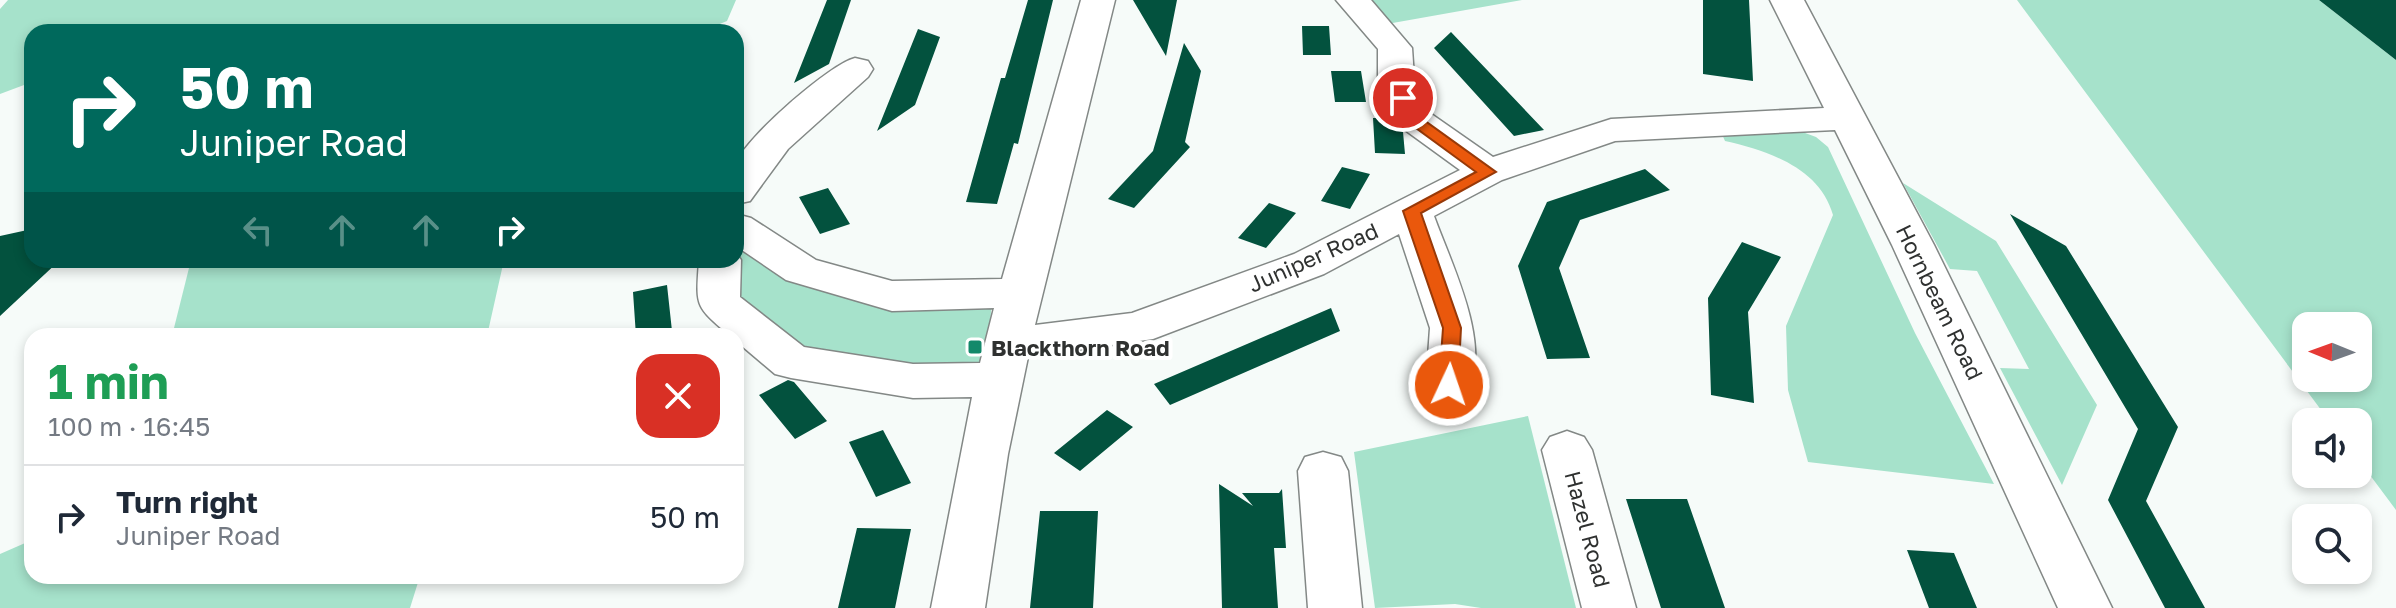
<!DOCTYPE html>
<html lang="en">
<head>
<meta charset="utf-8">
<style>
	:root { --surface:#fff; --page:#f2f2f3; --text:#1f2937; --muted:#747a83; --line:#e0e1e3 }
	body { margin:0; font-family:"Golos Text",sans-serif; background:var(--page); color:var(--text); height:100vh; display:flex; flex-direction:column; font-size:30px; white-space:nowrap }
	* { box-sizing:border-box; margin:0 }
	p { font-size:26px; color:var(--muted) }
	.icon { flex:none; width:44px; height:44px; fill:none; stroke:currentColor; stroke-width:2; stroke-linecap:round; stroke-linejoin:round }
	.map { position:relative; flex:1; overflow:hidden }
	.side { position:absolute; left:24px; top:328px; width:720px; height:256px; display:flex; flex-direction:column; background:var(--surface); border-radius:24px; box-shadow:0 4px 12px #0003 }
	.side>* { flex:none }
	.guide { position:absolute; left:24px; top:24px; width:720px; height:244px; border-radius:24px; box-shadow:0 4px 12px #0003; background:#00695c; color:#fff; overflow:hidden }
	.needle { width:52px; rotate:271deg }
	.tools { position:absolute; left:2292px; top:312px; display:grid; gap:16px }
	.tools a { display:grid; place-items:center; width:80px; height:80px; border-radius:16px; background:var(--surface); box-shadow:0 4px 12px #0003; font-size:40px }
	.pin { position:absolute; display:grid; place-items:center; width:68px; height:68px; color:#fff; margin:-34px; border:4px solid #fff; border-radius:50%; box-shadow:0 2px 8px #0007 }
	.me { position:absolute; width:88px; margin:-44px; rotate:3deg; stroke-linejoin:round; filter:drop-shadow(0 0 6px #0008) }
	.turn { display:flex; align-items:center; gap:28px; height:168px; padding:0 24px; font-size:36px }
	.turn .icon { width:104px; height:104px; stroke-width:2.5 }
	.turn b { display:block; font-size:56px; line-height:68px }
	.lanes { display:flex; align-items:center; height:76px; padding:0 24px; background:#0003; justify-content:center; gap:40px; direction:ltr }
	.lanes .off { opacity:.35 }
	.round { display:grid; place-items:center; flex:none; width:84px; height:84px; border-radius:24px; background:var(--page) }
	.headline { display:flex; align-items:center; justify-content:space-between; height:136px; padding:0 24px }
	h1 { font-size:48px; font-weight:700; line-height:60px; color:#1e9e55 }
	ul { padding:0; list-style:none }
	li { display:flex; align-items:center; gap:24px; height:104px; padding:0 24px; border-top:2px solid var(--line) }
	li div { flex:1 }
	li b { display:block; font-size:30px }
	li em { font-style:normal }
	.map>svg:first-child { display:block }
	.green { fill:#a6e2cb; fill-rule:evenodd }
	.building { fill:#03523e }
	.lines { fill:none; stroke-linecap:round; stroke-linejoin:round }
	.minor-casing { stroke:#838886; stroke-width:3 }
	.minor { fill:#fff; fill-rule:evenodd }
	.route { fill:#ea580c; stroke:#983908; stroke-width:2 }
	.poi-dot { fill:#13896a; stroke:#fff; stroke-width:3 }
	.labels { text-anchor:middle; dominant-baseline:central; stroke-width:8; stroke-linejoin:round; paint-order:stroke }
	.street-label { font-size:22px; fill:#2f3130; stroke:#fff }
	.poi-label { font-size:22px; font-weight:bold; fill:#2f3130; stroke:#fff; text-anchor:start }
</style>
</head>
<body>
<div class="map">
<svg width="2396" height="608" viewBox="0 0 2396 608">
	<rect width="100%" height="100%" fill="#f6fbf9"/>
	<path class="green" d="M8 0H736L727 21 700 32H32V82L0 94V9Z
		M1368 0H1522L1387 24Z
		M2017 0H2319L2396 60V510L2358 459V422H2330ZM2306 326H2358V378H2306Z
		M1797 130 1816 137 1828 147 1915 333 1994 484 1808 462 1788 390 1786 326 1833 215C1820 168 1769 151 1725 141L1721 132Z
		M1903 183 1996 241 2097 405 2062 485 2000 368 2029 369 1977 271 1950 269Z
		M736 233 793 272 992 297 987 371 800 356 730 298 736 260Z
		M191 260H504L487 336H172Z
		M1528 416 1576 608H1481L1455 604 1375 608 1354 452Z
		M32 540V576H420L410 608H0V554Z"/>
	<path class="building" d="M827 0H851L829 64 794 83Z
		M1028 0H1053L1018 144 1014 143 997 204 966 202 1001 78H1005Z
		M1133 0H1177L1166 56Z
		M1703 0H1749L1753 81 1703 74Z
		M2319 0H2396V60Z
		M1302 26H1329L1331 55H1303Z
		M918 29 940 37 915 105 877 131Z
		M1451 32 1544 130 1514 136 1434 48Z
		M1184 43 1201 71 1185 142 1190 147 1134 208 1108 199 1153 151Z
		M1331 71H1361L1366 102H1335Z
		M1373 118H1392L1403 132 1405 154 1375 153Z
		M1342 167 1370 174 1350 209 1321 201Z
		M1645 169 1670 190 1580 220 1559 268 1590 358 1547 359 1518 266 1547 202Z
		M828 188 850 224 820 234 799 197Z
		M1269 203 1296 213 1266 248 1238 238Z
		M2010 214 2066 246 2178 427 2146 501 2205 608H2165L2108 500 2138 429Z
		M32 229V260H60L0 316V236Z
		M1742 242 1781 257 1748 312 1754 403 1711 395 1708 298Z
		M667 285 672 331 636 336 633 292Z
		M1331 308 1340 331 1170 405 1154 384Z
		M788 380 794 382 827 421 795 439 759 395Z
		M1107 410 1133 427 1080 471 1054 453Z
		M883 430 911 483 876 497 849 442Z
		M1219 484 1253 506 1242 493H1279L1282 489 1286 548H1274L1278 608H1222Z
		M1626 499H1687L1725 608H1661Z
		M1040 511H1098L1093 608H1030Z
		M857 528 911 529 895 608H838Z
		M1907 550 1954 553 1977 608H1929Z"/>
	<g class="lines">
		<g class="minor-casing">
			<path id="minor" d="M1081 0H1115L1035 325 1132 313 1294 254 1460 170 1398 125 1378 78V49L1336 0H1371L1412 48 1414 78 1427 111 1493 157 1611 119 1824 108 1770 0H1804L1934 245 2112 608H2058L1892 245 1835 130 1615 141 1502 180 1434 216C1452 266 1494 347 1466 397L1449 402 1432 397 1426 385 1430 328 1399 234 1324 274 1153 339 1028 357 1008 454 985 608H931L972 397 913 398 791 378 775 374 736 341V336H730C694 305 696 307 699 260H736V252L741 260 740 297 804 347 913 364 980 363 994 308 892 311 786 280 736 246V214L751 218 816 260 892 281 1002 279Z
				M855 58 868 61 873 69 868 77 788 149 750 201 736 204C736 192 732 171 737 161 748 136 830 64 855 58Z
				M1567 431 1584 437 1592 450 1636 608H1582L1542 450 1550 437Z
				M1323 452 1341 457 1348 471 1362 608H1308L1298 471 1305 457Z"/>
		</g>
		<use href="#minor" class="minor"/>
	</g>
	<path class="route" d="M1403 93 1411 98 1417 115 1496 172 1421 213 1461 328 1458 385 1449 392 1439 385 1443 328 1403 211 1476 172 1405 120 1395 98Z"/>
	<rect class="poi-dot" x="967" y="339" width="16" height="16" rx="4"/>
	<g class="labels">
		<g class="street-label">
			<text transform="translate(1313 257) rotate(-24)">Juniper Road</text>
			<text transform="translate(1940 302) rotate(64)">Hornbeam Road</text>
			<text transform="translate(1588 529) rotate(75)">Hazel Road</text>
		</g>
		<g class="poi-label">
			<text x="991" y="347">Blackthorn Road</text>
		</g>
	</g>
</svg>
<div class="tools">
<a><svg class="needle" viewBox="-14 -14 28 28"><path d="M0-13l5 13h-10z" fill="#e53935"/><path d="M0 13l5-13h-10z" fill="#747a83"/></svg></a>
<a><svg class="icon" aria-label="sound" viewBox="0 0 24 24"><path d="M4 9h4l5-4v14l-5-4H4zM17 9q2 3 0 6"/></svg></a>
<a><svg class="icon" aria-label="search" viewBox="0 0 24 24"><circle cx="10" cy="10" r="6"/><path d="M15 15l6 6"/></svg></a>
</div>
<div class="pin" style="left:1403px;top:98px;background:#d93025"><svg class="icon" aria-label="arrive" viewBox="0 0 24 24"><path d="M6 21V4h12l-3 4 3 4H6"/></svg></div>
<svg class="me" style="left:1449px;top:385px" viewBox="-20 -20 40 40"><circle r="17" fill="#ea580c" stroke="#fff" stroke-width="3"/><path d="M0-11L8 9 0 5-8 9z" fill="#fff"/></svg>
<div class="guide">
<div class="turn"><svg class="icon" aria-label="right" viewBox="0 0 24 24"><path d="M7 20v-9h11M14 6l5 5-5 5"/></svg><div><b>50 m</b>Juniper Road</div></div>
<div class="lanes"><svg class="icon off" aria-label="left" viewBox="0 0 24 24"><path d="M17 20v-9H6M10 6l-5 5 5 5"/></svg><svg class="icon off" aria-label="ahead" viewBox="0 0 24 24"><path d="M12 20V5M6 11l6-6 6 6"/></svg><svg class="icon off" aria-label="ahead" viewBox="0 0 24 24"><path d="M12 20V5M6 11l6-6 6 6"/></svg><svg class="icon" aria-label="right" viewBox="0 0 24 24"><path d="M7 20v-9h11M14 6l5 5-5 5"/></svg></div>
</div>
<section class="side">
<div class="headline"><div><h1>1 min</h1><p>100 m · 16:45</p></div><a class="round" style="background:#d93025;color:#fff"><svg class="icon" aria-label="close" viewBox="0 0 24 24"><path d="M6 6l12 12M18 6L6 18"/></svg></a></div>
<ul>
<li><svg class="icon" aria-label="right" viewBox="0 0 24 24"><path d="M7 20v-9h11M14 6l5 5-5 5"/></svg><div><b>Turn right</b><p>Juniper Road</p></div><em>50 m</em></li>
</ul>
</section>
</div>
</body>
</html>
